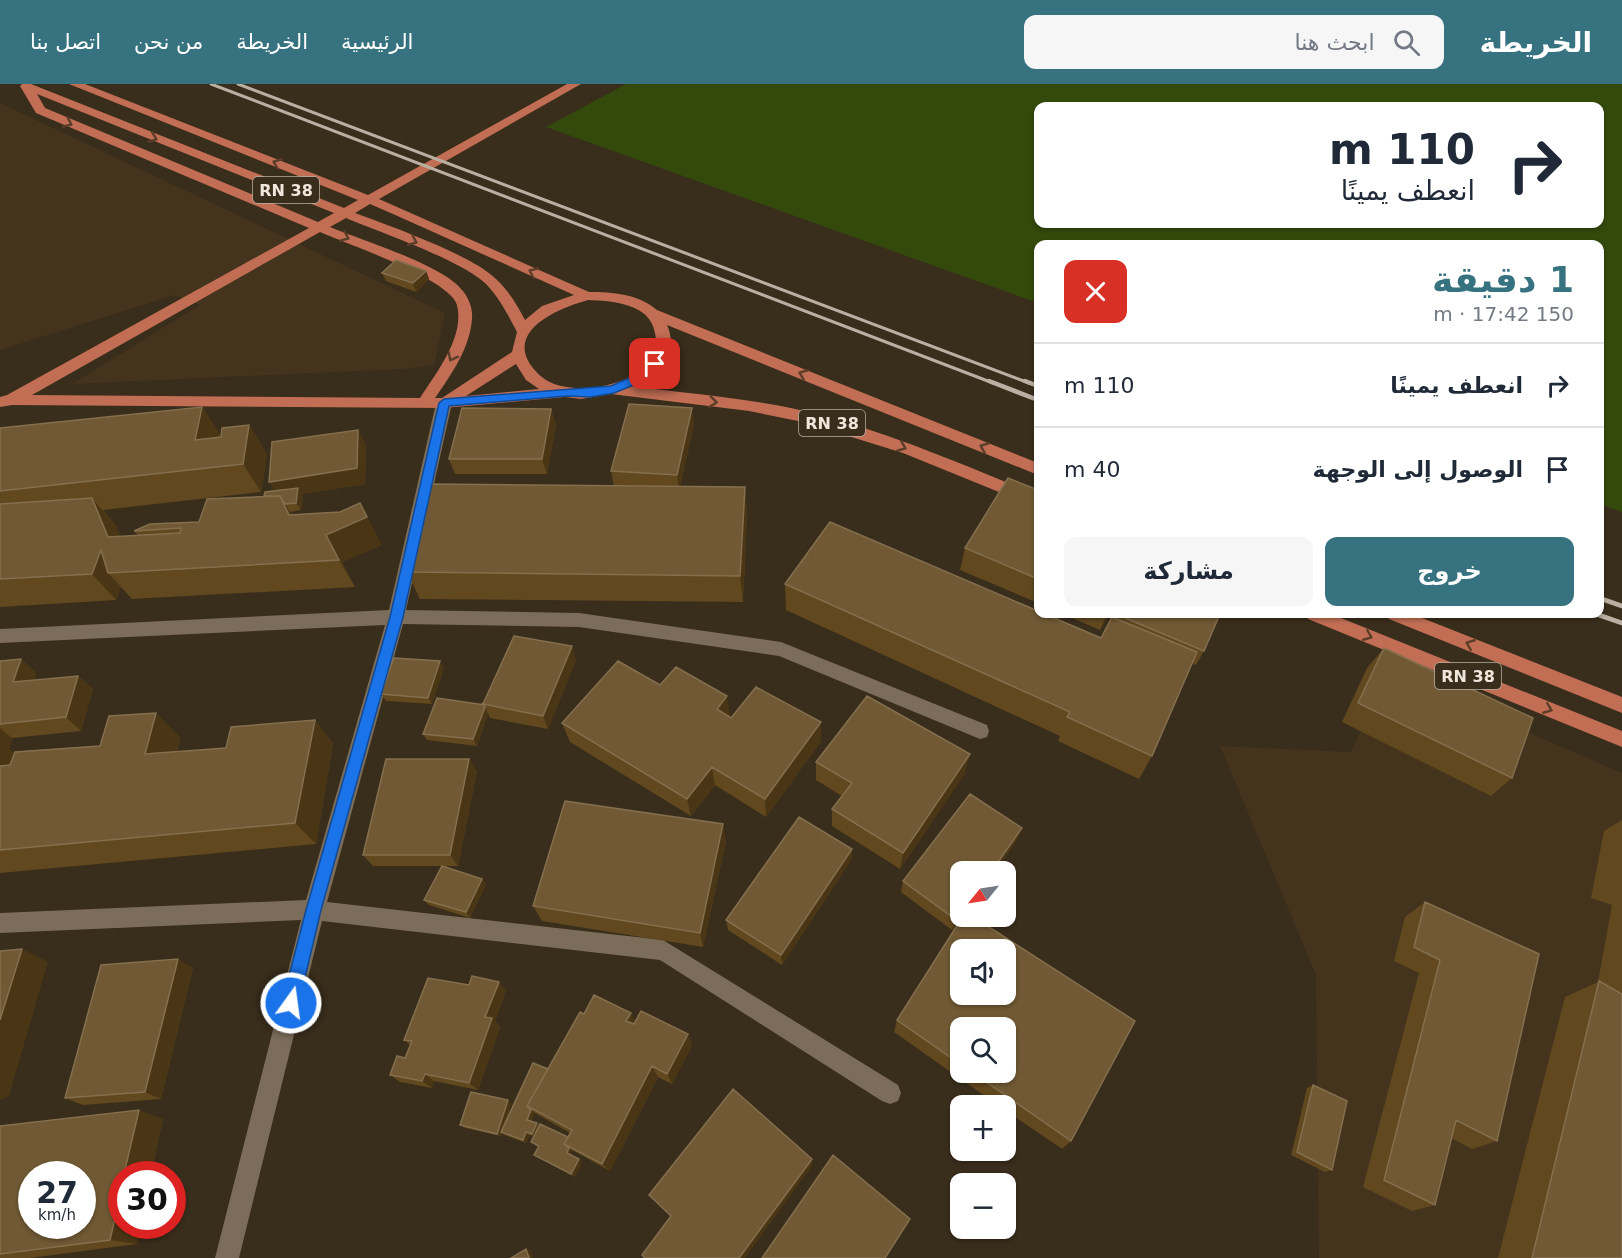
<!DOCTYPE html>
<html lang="ar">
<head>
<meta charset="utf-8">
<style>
	:root { --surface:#fff; --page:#f6f6f7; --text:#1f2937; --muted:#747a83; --line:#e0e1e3; --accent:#36727f }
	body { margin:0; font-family:"DejaVu Sans",Cairo,sans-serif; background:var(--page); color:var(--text); direction:rtl; height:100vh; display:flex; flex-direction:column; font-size:22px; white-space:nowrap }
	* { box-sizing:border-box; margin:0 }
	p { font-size:20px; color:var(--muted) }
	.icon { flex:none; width:33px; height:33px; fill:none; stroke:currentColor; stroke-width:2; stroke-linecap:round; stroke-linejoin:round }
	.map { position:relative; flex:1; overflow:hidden; direction:ltr }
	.side { position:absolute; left:1034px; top:156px; width:570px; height:378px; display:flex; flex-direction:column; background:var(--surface); border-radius:12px; box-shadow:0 2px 4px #0004; direction:rtl }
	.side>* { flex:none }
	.guide { position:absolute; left:1034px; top:18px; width:570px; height:126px; border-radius:12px; box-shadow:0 2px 4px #0004; direction:rtl; background:#fff; color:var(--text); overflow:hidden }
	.needle { width:39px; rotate:240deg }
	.buttons { position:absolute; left:950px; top:777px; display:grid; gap:12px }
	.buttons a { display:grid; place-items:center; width:66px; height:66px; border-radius:12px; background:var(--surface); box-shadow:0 2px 4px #0004; font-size:30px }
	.speed { position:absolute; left:18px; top:1077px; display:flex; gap:12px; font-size:30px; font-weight:700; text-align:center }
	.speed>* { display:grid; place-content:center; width:78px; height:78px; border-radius:50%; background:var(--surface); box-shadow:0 2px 4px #0004; line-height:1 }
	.speed small { font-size:15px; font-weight:400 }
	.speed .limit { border:9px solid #d22; background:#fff; color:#111 }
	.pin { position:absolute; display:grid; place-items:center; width:51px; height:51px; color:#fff; margin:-26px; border-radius:12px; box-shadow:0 3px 9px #0006 }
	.me { position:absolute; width:66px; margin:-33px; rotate:14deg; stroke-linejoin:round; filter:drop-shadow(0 0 4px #0008) }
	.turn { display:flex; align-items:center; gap:21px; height:126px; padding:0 30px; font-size:27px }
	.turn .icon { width:78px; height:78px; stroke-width:2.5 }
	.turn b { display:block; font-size:42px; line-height:51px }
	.round { display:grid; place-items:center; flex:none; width:63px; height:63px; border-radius:12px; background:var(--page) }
	.overview { display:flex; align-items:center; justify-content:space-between; height:102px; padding:0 30px }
	h1 { font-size:36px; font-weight:800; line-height:45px; color:var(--accent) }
	.cta { display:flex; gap:12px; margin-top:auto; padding:12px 30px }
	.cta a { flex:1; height:69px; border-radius:12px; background:var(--accent); color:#fff; font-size:24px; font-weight:800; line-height:69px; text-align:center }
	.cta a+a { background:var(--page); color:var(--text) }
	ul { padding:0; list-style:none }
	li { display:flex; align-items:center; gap:18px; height:84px; padding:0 30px; border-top:2px solid var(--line) }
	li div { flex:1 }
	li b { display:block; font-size:22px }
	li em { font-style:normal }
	header { display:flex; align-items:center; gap:36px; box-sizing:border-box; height:84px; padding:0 30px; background:var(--accent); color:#fff }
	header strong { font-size:28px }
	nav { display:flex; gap:33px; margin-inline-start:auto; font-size:21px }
	.search { width:420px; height:54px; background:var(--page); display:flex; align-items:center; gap:15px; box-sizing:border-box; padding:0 21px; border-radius:12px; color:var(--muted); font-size:22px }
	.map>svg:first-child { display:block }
	.built { fill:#45341d }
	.green { fill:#334a0c; fill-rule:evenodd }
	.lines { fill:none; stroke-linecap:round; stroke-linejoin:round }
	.minor { fill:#7b6d59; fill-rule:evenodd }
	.major { fill:#c16e54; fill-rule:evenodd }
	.rail-far1 { stroke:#b9b0a3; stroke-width:3 }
	.rail { stroke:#b9b0a3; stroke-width:4.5 }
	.wall { fill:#61481f; fill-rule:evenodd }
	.shaded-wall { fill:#4a3615 }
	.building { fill:#705934; stroke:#846f4e; stroke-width:1.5; fill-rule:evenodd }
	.oneway { stroke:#5b3d29 }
	.route { fill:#1a73e8; stroke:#114b97; stroke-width:1.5 }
	.labels { text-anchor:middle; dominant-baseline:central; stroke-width:6; stroke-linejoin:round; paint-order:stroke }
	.shield { fill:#392d1b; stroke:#b8afa2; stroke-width:1.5 }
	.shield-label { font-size:16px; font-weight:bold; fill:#efe7dc }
</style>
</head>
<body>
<header>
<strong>الخريطة</strong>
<div class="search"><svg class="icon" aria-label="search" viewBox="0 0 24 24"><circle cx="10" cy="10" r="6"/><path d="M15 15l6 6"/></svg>ابحث هنا</div>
<nav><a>الرئيسية</a><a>الخريطة</a><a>من نحن</a><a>اتصل بنا</a></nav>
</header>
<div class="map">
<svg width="1622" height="1174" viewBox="0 0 1622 1174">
	<rect width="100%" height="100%" fill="#392d1b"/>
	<path class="built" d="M0 19 445 229 434 281 401 285 72 300 200 221 175 211 0 266Z
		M1389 588 1622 689V1174H1319L1316 891 1220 662 1351 668Z"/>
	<path class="green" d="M626 0H1622V428L1599 420V160H1038V219L546 43ZM1038 22H1599V140H1038Z"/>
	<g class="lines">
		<path class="minor" d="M444 314 452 319 406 526 579 529 781 558 987 641 989 647 987 653 980 655 779 572 579 543 403 540 327 818 663 856 898 1001 901 1009 898 1017 890 1020 882 1017 660 876 322 837 239 1174H215L301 836 0 849V829L306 816 385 541 0 559V545L389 526 436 319Z"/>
		<path class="major" d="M22 0H31L344 124 358 116 69 0H85L368 111 567 0H581L379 115 589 208C612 208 639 210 657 226L1038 379V391L667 241C680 269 656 291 632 302 690 310 748 314 805 327 886 347 961 380 1038 411V424L903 369 803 338 749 327 611 310 581 315 565 313 444 324 12 321 0 323V313L7 311 309 144 36 29 20 2ZM37 10 334 129 318 138 45 24ZM370 120 393 130 574 211 542 222 525 236C517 221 509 207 496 195 472 171 390 142 355 129ZM346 134C379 148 464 177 487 201 500 215 508 231 517 248L512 268 442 314H435C451 291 470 264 472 235 473 225 469 214 462 206 443 181 361 156 330 143ZM320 148C347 160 450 195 457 221 465 253 436 289 420 314L32 311ZM588 216C612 217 650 219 655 249 657 259 656 267 651 275 632 302 583 310 554 300 544 296 536 289 530 280 507 244 563 223 588 216ZM516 280 526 296 539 305 466 312Z
			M1305 530H1331L1622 647V663L1308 535Z
			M1386 530H1412L1622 613V629L1389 535Z"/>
		<path class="rail-far1" d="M211 0 993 299
			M238 0 1029 299"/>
		<path class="rail" d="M989 297 1038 316
			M1025 297 1038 302
			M1599 514 1622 522
			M1596 530 1622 539"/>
	</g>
	<path class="wall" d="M426 187 429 195 416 208 386 197 382 189Z
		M202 323 221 352 249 341 267 370 261 408 103 426 116 442 120 453 139 452 134 447 199 438 264 412 275 407 358 346 366 362 365 400 301 410 303 412 301 426 290 428 292 430 382 461 342 478 355 503 132 515 121 503 116 516 0 523V344Z
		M551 325 556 341 547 390H455L449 375Z
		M694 340 680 403H745L747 431 743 518 420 515 407 488 614 402 611 387Z
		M1038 406V519L960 486 965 464Z
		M785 500 1101 554 1117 534 1119 530 1204 567 1196 581 1192 579 1152 672 1139 695 1058 657 1060 652 786 526Z
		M1063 530H1109L1100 546Z
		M1384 564 1512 694 1491 712 1342 638 1367 584Z
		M21 575 36 589 34 596 78 592 93 605 81 647 12 654 9 665 15 670 100 662 180 653 177 668 226 664 315 636 333 660 316 760 0 789V577Z
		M576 576 548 645 490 634 488 629 477 662 427 656 423 650Z
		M444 584 432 620 386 617 381 610Z
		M660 601 730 632 729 633 731 634 821 657 766 733 715 701 691 732 570 658 562 639Z
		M816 678 965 689 900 785 832 742V725L842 712 816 696Z
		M477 687 458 782H373L363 771Z
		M1622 736V1174H1498L1565 913 1598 898 1612 821 1591 814 1604 747Z
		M1017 756 994 788H960V832H962L952 846 901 808 903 797Z
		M726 757 703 863 542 837 533 822Z
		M852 765 851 776 782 881 728 846 726 836Z
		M482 795 486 800 470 834 429 821 424 816Z
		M1425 818 1497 1057 1472 1065 1451 1054 1435 1121 1412 1127 1363 1103 1419 889 1394 877 1405 833Z
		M963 832H972L1135 937 1071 1057 1062 1065 1005 1026V1022H999L894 948 897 936ZM960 866H1005V910H960ZM960 944H1005V988H960Z
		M193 884 161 1015 83 1021 65 1014Z
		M469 901 506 906 495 937 500 943 478 1006 434 997 432 1004 400 998 390 991 405 974 410 961 404 956Z
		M631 929 635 938 688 950 692 961 672 1000 658 993 610 1087 572 1066 570 1070 582 1078 575 1093 534 1071 538 1063 531 1058 534 1052 530 1051 526 1059 505 1051 502 1049 501 1052 465 1044 460 1041 511 1019 506 1037 548 985 584 930ZM535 1029 570 1049 568 1053 531 1037Z
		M1313 1001 1332 1086 1325 1088 1291 1071 1307 1004Z
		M163 1035 151 1090H122V1142H141L137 1160 30 1174H0V1042Z"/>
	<path class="shaded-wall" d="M426 187 429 195 416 208 413 199Z
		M202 323 221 352 214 384 195 356Z
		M692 324 694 340 679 407 677 391Z
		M551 325 556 341 547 390 542 375Z
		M249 341 267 370 261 408 243 380Z
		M358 346 366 362 365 400 301 410 303 412 301 426 296 419 281 413 297 440 306 458 269 398Z
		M745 403 747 431 743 518 740 492Z
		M92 414 116 442 131 481 108 453Z
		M360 419 382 461 342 478 355 503 339 476 326 451Z
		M101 466 108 489 121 503 116 516 92 490Z
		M1107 530H1109L1100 546Z
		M572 562 576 576 548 645 543 632Z
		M21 575 36 589 29 611 13 598Z
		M440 577 444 584 432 620 428 614Z
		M78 592 93 605 81 647 66 633Z
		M727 612 730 632 719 644 717 625Z
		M485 623 488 629 477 662 473 655Z
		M156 629 180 653 170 693 145 670Z
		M315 636 333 660 316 760 295 739Z
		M821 638V657L766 733 765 715Z
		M0 644 12 654 9 665 16 670 0 705Z
		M970 670 965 689 900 785 903 769Z
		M469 675 477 687 458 782 450 771Z
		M712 683 715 701 691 732 687 715Z
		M723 740 726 757 703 863 700 849Z
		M1022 744 1017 756 994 788H991Z
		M852 765 851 776 782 881 781 871Z
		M482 795 486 800 470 834 466 828Z
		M960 829V832H962L952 846 956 836Z
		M22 865 48 878 9 1012 0 1016V936Z
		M178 875 193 884 161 1015 145 1008Z
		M499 898 506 906 495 937 500 943 478 1006 469 999 485 933Z
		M631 929 637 941 633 948 626 937Z
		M688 950 692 961 672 1000 667 990Z
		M652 982 658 993 610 1087 602 1080Z
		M425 990 434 997 432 1004 422 997Z
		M508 1016 511 1019 501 1052 497 1050Z
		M139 1026 163 1035 151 1090H124Z
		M531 1026 535 1029 531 1039 527 1036Z
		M537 1039 540 1042 535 1053 532 1050Z
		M526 1048 530 1051 526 1059 523 1056Z
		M569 1064 572 1066 570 1071 567 1069Z
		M579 1075 582 1078 575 1093 571 1090Z
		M812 1075V1082L745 1174H739Z
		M122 1104V1142H141L137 1160 110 1156Z
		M526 1165 530 1166 533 1174H529Z"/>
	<path class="building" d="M396 176 426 187 413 199 382 189Z
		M629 320 692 324 677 391 611 387Z
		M202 323 195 356 221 353 222 344 249 341 243 380 0 407V344Z
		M462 324 551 325 542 375H449Z
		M358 346 357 384 269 398 272 358Z
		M1008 394 1038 406V495L965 464Z
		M431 400 745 403 740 492 407 488Z
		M298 404 296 419 285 420 280 412H264L265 408Z
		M280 412 289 431 340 428 360 419 367 433 326 451 339 476 108 489 101 466 92 490 0 495V420L92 414 108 453 180 449 181 444 134 447 150 440 199 438 207 415Z
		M830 438 1038 527V530H1045L1101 554 1112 533 1197 568 1152 672 1067 633 1070 628 785 500Z
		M1119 530H1220L1204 567 1118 531Z
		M514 552 572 562 543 632 483 620Z
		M1384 564 1533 634 1512 694 1358 619Z
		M394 574 440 577 428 614 381 610Z
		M21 575 13 598 78 592 66 633 0 640V577Z
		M618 577 660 601 676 583 727 612 717 625 731 634 756 603 821 638 765 715 712 683 687 715 562 639Z
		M867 612 970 670 903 769 832 725 852 699 816 678Z
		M437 614 485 621 483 620 485 623 473 655 423 650Z
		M156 629 145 670 226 664 231 643 315 636 295 739 0 766V682L10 681 15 668 100 662 109 632Z
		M386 675H469L450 771H363Z
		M970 710 1022 744 991 788H960V829L956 836 903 797Z
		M565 717 723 740 700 849 533 822Z
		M799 733 852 765 781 871 726 836Z
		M442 782 482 795 466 828 424 816Z
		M1425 818 1539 870 1497 1057 1456 1036 1435 1121 1384 1096 1440 876 1414 863Z
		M963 832H972L1135 937 1071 1057 972 988H1005V944H960V980L897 936ZM960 866H1005V910H960Z
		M22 865 0 936V867Z
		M178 875 145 1008 65 1014 101 881Z
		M472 892 499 898 485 933 492 934 469 999 425 990 422 997 390 991 397 972 405 974 412 957 404 956 428 894 469 901Z
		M1599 897 1622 910V1174H1532Z
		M594 911 631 929 626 937 634 940 641 927 688 950 667 990 652 982 602 1080 564 1060 572 1046 527 1022 580 928 584 930Z
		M533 979 548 985 527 1022 531 1026 527 1036 537 1039 532 1050 526 1048 523 1056 501 1048Z
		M1313 1001 1347 1017 1332 1086 1297 1068Z
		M733 1005 812 1075 739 1174H645L642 1171 671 1132 649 1111Z
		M471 1008 508 1016 497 1050 460 1041Z
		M139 1026 124 1090H122V1104L110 1156 0 1170V1042ZM32 1090H82V1142H32Z
		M540 1040 568 1053 564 1060 569 1064 567 1069 579 1075 571 1090 534 1071 539 1062 531 1058Z
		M833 1071 910 1135 885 1174H762Z
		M526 1165 529 1174H511Z"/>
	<defs><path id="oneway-chevron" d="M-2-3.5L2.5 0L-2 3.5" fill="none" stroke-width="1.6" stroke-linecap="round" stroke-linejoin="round" transform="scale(1.5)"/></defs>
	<g class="oneway">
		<use href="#oneway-chevron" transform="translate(68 39) rotate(25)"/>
		<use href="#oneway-chevron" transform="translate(153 54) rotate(21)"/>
		<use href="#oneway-chevron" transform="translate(277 79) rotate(-158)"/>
		<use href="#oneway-chevron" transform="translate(345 153) rotate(23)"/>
		<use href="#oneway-chevron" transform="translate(413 157) rotate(24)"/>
		<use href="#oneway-chevron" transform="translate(533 188) rotate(-156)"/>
		<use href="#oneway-chevron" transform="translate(452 273) rotate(117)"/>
		<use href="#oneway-chevron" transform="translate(803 290) rotate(-158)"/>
		<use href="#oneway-chevron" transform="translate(713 318) rotate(7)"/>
		<use href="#oneway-chevron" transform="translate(902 363) rotate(22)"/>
		<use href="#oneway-chevron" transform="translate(984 363) rotate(-158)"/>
		<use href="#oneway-chevron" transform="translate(1368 552) rotate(22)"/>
		<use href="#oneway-chevron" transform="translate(1470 560) rotate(-158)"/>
		<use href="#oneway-chevron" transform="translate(1548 625) rotate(22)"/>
	</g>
	<path class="route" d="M655 277 659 278V283L641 298 614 309 590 313 567 312 449 322 403 533 321 826 299 919 297 925 291 927 285 925 282 919 306 826 390 533 439 319 444 315 611 302 634 292Z"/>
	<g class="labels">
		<g class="shield">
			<rect x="253" y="93" width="66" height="26" rx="4.5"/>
			<rect x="799" y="326" width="66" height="26" rx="4.5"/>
			<rect x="1435" y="579" width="66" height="26" rx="4.5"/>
		</g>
		<g class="shield-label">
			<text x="286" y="106">RN 38</text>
			<text x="832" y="339">RN 38</text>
			<text x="1468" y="592">RN 38</text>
		</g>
	</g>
</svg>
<div class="buttons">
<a><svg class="needle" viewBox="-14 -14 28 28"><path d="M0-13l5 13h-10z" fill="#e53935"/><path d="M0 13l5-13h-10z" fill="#747a83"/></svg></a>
<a><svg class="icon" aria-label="sound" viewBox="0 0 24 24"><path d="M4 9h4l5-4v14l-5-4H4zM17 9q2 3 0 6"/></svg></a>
<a><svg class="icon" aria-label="search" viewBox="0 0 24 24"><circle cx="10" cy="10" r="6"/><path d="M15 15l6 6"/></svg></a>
<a>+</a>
<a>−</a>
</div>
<div class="speed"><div>27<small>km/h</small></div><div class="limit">30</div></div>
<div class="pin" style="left:655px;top:280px;background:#d93025"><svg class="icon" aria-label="arrive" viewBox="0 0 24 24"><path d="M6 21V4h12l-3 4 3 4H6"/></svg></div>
<svg class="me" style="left:291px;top:919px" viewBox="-20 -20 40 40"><circle r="17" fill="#1a73e8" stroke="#fff" stroke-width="3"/><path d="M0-11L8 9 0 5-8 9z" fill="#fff"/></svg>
<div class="guide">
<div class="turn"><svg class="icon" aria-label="right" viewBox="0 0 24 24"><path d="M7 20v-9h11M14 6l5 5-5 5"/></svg><div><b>110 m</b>انعطف يمينًا</div></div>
</div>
<section class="side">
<div class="overview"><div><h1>1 دقيقة</h1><p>150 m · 17:42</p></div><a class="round" style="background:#d93025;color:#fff"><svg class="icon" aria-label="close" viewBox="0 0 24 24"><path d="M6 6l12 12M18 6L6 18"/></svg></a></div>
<ul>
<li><svg class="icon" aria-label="right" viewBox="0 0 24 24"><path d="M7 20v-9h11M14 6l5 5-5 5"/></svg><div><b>انعطف يمينًا</b></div><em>110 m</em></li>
<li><svg class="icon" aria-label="arrive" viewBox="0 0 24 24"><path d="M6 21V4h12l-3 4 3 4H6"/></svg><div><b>الوصول إلى الوجهة</b></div><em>40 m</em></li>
</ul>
<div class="cta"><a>خروج</a><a>مشاركة</a></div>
</section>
</div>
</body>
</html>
